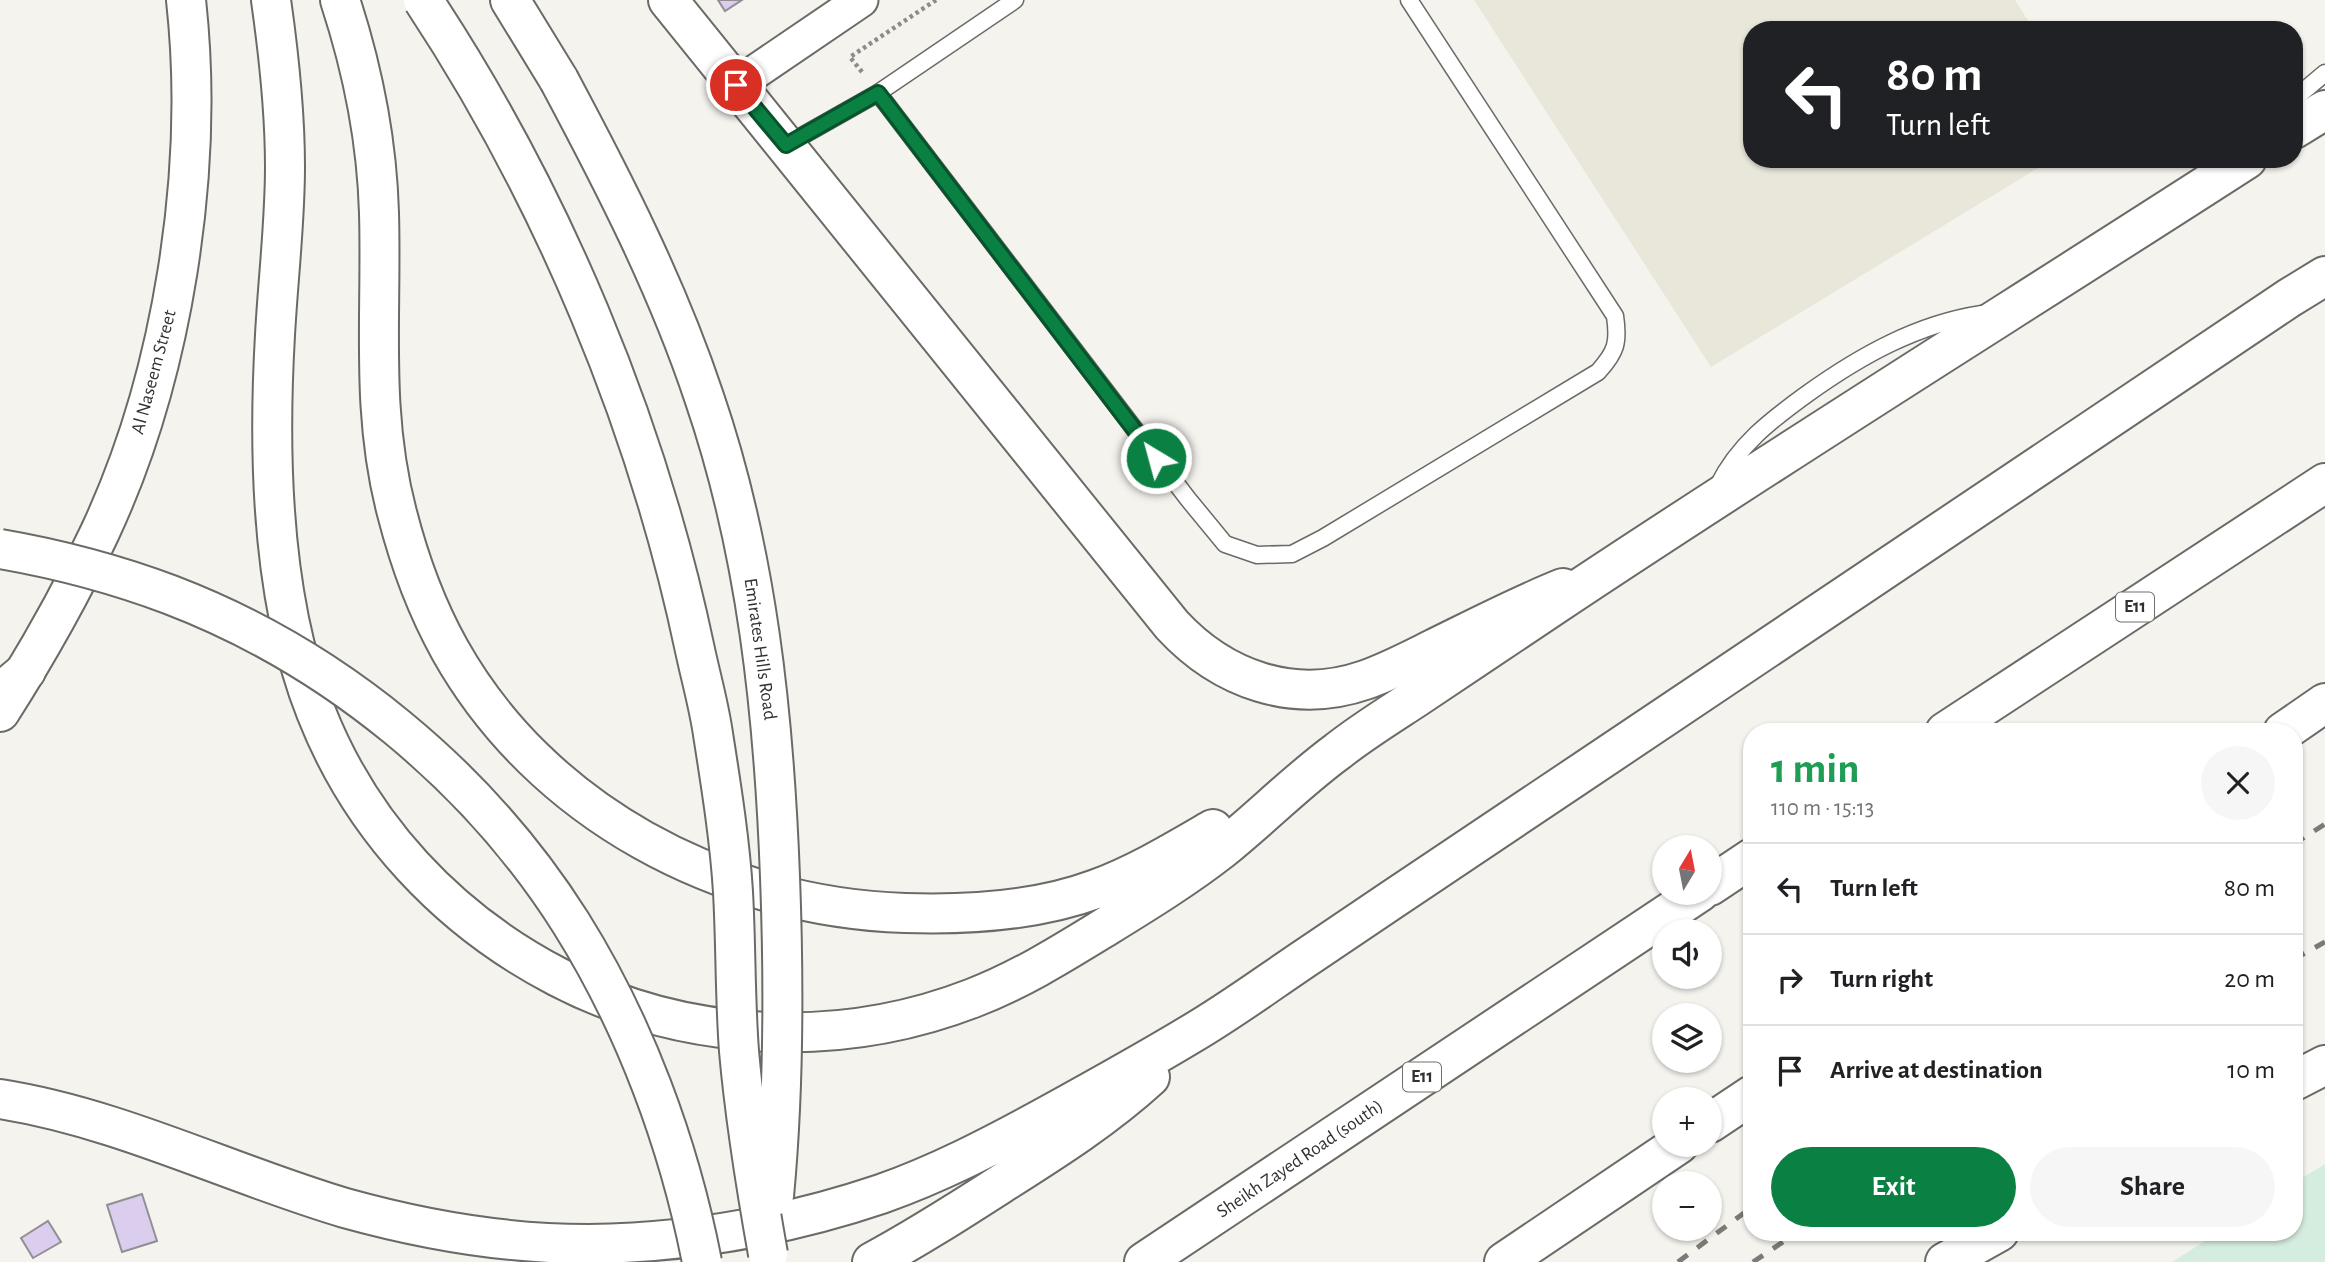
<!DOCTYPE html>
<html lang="en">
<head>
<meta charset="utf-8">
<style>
	:root { --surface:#fff; --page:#f6f6f6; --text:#202124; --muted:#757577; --line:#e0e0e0; --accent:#0b8043 }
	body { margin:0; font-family:"Alegreya Sans",sans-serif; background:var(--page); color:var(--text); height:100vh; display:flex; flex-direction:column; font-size:26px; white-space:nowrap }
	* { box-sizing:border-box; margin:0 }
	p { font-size:23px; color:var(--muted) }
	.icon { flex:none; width:38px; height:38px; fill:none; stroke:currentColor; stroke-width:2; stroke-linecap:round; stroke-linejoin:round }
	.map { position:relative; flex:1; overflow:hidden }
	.panel { position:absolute; left:1743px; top:723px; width:560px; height:518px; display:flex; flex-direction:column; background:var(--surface); border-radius:28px; box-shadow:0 2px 5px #0004 }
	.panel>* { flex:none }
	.guide { position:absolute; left:1743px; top:21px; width:560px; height:147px; border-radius:28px; box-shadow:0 2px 5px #0004; background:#202124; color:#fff; overflow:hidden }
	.needle { width:46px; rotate:10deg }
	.tools { position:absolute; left:1652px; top:835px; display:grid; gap:14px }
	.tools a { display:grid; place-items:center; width:70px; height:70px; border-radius:50%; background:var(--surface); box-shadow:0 2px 5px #0004; font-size:35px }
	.pin { position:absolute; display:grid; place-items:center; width:60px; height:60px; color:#fff; margin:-30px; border:4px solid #fff; border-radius:50%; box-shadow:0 2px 7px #0007 }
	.me { position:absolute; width:77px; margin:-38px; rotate:323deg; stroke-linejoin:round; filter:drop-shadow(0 0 5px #0008) }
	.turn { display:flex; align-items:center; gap:24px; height:147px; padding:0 28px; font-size:32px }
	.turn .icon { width:91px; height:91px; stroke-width:2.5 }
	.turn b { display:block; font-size:49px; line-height:60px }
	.round { display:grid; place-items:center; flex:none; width:74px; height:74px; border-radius:37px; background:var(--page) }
	.headline { display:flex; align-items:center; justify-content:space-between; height:119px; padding:0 28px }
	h1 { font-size:42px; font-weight:600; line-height:52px; color:#1e9e55 }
	.button { display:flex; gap:14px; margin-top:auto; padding:14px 28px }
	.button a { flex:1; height:80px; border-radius:42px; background:var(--accent); color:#fff; font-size:28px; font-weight:600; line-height:80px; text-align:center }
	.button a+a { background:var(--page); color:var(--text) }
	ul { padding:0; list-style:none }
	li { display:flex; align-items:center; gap:21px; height:91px; padding:0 28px; border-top:2px solid var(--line) }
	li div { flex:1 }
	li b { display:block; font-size:26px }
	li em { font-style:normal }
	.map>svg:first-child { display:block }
	.built { fill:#e9e7da }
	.green { fill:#d4edde }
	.building { fill:#dacded; stroke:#918f94; stroke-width:2 }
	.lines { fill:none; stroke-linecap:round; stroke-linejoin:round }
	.service-casing { stroke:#6b6a66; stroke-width:19 }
	.minor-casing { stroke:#6b6a66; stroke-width:37 }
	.tertiary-casing { stroke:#6b6a66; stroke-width:42 }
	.secondary-casing { stroke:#6b6a66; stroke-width:42 }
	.motorway-casing { stroke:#6b6a66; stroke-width:42 }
	.path { stroke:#8d8c89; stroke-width:4.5; stroke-dasharray:3.5 3.5; stroke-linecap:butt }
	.service { stroke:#fff; stroke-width:16 }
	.minor { stroke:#fff; stroke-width:33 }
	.tertiary { stroke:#fff; stroke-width:38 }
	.secondary { stroke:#fff; stroke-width:38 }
	.motorway { stroke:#fff; stroke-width:38 }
	.rail { stroke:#7b7a77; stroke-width:5; stroke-dasharray:12 12; stroke-linecap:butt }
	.secondary-bridge-casing { stroke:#6b6a66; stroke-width:42; stroke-linecap:butt }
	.motorway-bridge-casing { stroke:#6b6a66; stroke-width:42; stroke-linecap:butt }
	.secondary-bridge { stroke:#fff; stroke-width:38 }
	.motorway-bridge { stroke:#fff; stroke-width:38 }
	.route-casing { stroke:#07532c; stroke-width:18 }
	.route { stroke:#0b8043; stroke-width:12 }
	.labels { text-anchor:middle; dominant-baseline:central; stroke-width:5; stroke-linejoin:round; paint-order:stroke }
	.shield { fill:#fff; stroke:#706f6d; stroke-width:2 }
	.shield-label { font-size:18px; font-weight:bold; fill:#32312f }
	.street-label { font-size:19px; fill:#32312f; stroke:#fff }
</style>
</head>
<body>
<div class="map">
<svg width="2325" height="1262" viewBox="0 0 2325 1262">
	<rect width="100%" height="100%" fill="#f4f3ee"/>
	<path class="built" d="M1474 0H2015L2034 30H1752V159H2053L1711 367Z"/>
	<path class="green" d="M2325 1164V1262H2172L2219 1232H2294V1183Z"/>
	<path class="building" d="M718 0H742L725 11Z
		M142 1194 157 1241 122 1252 107 1205Z
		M48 1221 61 1242 33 1258 21 1238Z"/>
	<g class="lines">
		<g class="service-casing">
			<path id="service" d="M878 93 1188 499 1225 544 1257 555 1292 554 1323 538 1598 372C1616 352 1619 343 1615 316L1409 0
				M2294 99 2325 73
				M786 145 878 93 1015 0
				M1718 486C1738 445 1771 420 1807 394 1860 356 1917 324 1982 314"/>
		</g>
		<g class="minor-casing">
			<path id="minor" d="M736 85 861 0"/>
		</g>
		<g class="tertiary-casing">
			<path id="tertiary" d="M668 0 1172 625C1222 679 1293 705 1365 680 1388 672 1411 660 1433 649 1476 628 1518 606 1563 588"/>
		</g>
		<g class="secondary-casing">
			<path id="secondary" d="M271 0C279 56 285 111 285 167 285 223 278 279 275 335 268 456 271 599 316 712 361 827 448 920 558 977 685 1043 839 1050 973 998 1020 980 1063 953 1107 926 1146 902 1185 878 1221 850 1261 818 1297 781 1338 751 1362 732 1388 716 1414 699 1460 668 1507 637 1553 606 1782 453 2016 308 2247 159
				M340 0C362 67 377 142 379 213 382 316 370 411 397 513 409 560 426 607 450 650 541 812 721 907 905 913 967 915 1037 911 1096 889 1137 874 1175 851 1213 829
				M510 0 559 80
				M2294 129 2325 110
				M0 712C37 654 71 594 100 532 173 376 205 171 186 0
				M2294 1081 2325 1065
				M1945 1262 1999 1232"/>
		</g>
		<g class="motorway-casing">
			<path id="motorway" d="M0 693 26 671
				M1945 732 2325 483
				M2283 732 2325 703
				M1710 886 1752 858
				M0 1099C120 1118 230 1174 345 1208 424 1230 507 1244 588 1244 688 1243 786 1226 881 1194 938 1174 992 1146 1045 1117 1094 1090 1143 1063 1191 1034 1232 1010 1271 981 1310 955 1403 892 1496 830 1590 767 1823 611 2056 454 2289 298L2325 276
				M1710 1123 1752 1095
				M872 1262C917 1238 959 1211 1001 1184 1053 1151 1104 1119 1150 1077
				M1144 1262 1700 892
				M1504 1262 1679 1144"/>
		</g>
		<path class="path" d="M862 72 850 57 936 0"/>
		<use href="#service" class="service"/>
		<use href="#minor" class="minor"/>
		<use href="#tertiary" class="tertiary"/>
		<use href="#secondary" class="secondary"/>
		<use href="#motorway" class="motorway"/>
		<path class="rail" d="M2294 844 2325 824
			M2294 959 2325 942
			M1678 1262 1752 1207
			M1753 1262 1798 1232"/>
		<g class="secondary-bridge-casing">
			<path id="secondary-bridge" d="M423 0C552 195 647 422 695 650 701 678 709 706 713 734 721 785 730 841 733 892 736 945 735 998 739 1051 745 1119 756 1187 768 1254
				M559 80C614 183 667 286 704 397 757 551 774 715 780 877 784 983 784 1090 774 1196"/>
		</g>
		<g class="motorway-bridge-casing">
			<path id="motorway-bridge" d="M0 549C58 559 115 574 171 595 333 657 478 776 571 923 635 1025 679 1144 702 1262"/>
		</g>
		<use href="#secondary-bridge" class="secondary-bridge"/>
		<use href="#motorway-bridge" class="motorway-bridge"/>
	</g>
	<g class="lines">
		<g class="route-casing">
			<path id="route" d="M736 85 786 145 878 93 1156 458"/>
		</g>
		<use href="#route" class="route"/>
	</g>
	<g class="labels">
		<g class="shield">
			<rect x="2116" y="592.5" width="38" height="29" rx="5"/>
			<rect x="1403" y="1062.5" width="38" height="29" rx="5"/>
		</g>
		<g class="shield-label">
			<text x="2135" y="607">E11</text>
			<text x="1422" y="1077">E11</text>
		</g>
		<g class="street-label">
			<text transform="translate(154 372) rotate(-75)">Al Naseem Street</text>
			<text transform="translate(760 649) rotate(82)">Emirates Hills Road</text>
			<text transform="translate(1300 1159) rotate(-34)">Sheikh Zayed Road (south)</text>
		</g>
	</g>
</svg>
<div class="tools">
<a><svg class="needle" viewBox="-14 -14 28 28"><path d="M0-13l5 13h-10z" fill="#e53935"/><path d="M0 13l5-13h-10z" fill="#757577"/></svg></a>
<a><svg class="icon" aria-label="sound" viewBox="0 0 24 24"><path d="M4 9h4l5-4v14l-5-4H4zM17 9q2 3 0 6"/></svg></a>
<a><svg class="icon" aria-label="layers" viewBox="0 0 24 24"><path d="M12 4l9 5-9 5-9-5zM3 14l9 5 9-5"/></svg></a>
<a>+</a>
<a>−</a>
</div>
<div class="pin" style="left:736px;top:85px;background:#d93025"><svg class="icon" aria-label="arrive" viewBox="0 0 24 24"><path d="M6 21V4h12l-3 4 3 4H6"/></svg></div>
<svg class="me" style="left:1156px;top:458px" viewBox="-20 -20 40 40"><circle r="17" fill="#0b8043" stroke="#fff" stroke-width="3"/><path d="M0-11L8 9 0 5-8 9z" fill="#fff"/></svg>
<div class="guide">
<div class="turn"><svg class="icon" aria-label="left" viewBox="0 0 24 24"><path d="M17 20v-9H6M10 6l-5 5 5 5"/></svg><div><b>80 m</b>Turn left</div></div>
</div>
<section class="panel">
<div class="headline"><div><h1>1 min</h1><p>110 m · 15:13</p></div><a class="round"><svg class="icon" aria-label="close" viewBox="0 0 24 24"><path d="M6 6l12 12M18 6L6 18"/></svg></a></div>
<ul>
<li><svg class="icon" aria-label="left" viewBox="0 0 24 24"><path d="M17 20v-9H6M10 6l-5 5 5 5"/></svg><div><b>Turn left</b></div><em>80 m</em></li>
<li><svg class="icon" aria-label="right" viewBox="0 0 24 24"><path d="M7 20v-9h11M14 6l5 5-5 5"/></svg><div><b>Turn right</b></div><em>20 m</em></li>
<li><svg class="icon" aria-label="arrive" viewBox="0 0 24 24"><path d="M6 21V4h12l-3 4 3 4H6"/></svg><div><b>Arrive at destination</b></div><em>10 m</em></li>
</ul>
<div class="button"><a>Exit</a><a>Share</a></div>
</section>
</div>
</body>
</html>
